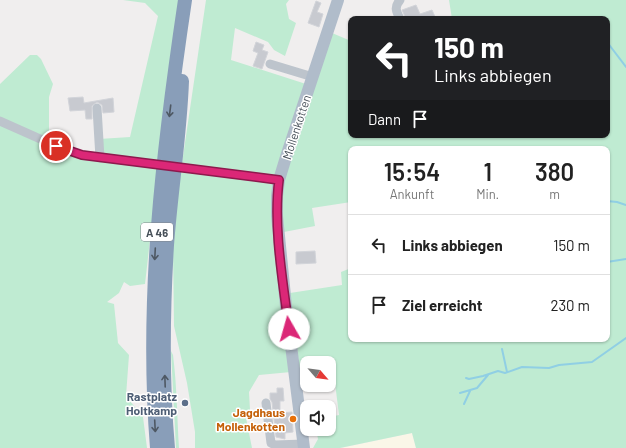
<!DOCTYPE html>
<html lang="de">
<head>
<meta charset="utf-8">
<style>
	:root { --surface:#fff; --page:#f6f6f6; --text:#222; --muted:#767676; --line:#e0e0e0 }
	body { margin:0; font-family:Barlow,sans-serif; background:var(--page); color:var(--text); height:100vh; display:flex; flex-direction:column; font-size:15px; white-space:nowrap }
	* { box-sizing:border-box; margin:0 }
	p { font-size:13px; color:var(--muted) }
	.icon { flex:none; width:22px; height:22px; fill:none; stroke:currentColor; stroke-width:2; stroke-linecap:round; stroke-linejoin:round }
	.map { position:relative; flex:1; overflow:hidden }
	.sheet { position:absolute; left:348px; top:146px; width:262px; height:196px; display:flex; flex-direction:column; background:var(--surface); border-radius:8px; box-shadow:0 1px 3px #0004 }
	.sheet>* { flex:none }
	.guide { position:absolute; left:348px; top:16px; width:262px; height:122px; border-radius:8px; box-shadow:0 1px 3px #0004; background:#202124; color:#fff; overflow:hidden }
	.needle { width:26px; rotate:118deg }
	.tools { position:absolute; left:300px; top:356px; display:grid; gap:8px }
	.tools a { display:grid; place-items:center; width:36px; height:36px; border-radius:8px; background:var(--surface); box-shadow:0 1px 3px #0004; font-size:20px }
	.pin { position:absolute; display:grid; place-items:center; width:34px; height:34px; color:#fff; margin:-17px; border:2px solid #fff; border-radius:50%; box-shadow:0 1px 4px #0007 }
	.me { position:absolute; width:44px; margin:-22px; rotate:353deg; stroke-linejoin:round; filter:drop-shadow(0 0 3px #0008) }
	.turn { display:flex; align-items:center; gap:14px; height:84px; padding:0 20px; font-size:18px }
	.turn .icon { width:52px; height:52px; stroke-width:2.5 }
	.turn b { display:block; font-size:28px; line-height:34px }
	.then { display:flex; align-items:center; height:38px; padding:0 20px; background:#0003; gap:8px; font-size:15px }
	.eta { display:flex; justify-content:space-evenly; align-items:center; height:68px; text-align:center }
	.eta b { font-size:24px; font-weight:600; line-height:28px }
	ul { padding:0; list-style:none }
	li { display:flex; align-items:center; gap:12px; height:60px; padding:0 20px; border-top:1px solid var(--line) }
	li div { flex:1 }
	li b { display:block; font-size:15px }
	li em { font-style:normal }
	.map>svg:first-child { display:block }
	.commercial { fill:#faf6e8 }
	.green { fill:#bfebd2 }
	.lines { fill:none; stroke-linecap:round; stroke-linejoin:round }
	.stream { stroke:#90cfe4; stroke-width:2 }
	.building { fill:#c8cad0; stroke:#d2d4d9 }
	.minor { stroke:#bdc4cc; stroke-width:9 }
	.major { stroke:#b0bcca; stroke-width:12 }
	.highway { stroke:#899eb9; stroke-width:14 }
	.oneway { stroke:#4e5863 }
	.route-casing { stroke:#8e194d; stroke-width:10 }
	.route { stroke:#db2777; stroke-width:7 }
	.service-dot { fill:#5c6f8a; stroke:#fff; stroke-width:1.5 }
	.food-dot { fill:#e8710a; stroke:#fff; stroke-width:1.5 }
	.labels { text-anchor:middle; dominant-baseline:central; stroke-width:3; stroke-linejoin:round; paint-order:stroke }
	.shield { fill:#fff; stroke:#7e848b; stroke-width:1 }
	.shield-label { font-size:11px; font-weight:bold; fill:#475059 }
	.street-label { font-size:12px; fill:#475059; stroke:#fff }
	.service-label { font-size:12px; font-weight:bold; fill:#4e5e75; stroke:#fff; text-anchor:end }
	.food-label { font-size:12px; font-weight:bold; fill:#c56008; stroke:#fff; text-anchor:end }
</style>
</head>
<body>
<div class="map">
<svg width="626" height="448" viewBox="0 0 626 448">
	<rect width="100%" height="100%" fill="#f0eeee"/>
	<path class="commercial" d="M412 433 416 448H341Z"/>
	<path class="green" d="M123 0H182L158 161 101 156 99 139 130 137 158 16 145 3Z
		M206 0H289L286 4 289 19 296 23 285 56 274 50 268 42 235 28 231 60 306 84 276 178 182 163Z
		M449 0H626V448H416L412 433 340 448H313L318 439 316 429H329V417L339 415 334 375 329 376V363H307V379L301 380 290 293 342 285 341 272 351 268V339H607V149H351V202L312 208 315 226 284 232 282 212 283 182 332 33 351 41V135H607V19H452Z
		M30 55H37L41 59 53 84 49 97V146L158 169 145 284 130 286 124 282 119 293 107 302 114 304 118 343 129 355 126 396 143 417 147 448H0V84Z
		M180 172 274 183 291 372 259 375 249 392 250 410 245 413 252 448H195V432L187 383 174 326 173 247Z
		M171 351 173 355C177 386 177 417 179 448H176Z"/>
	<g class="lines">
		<path class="stream" d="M607 42 626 67
			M607 201 617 202 626 205
			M607 262 626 259
			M502 349 507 372
			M466 378 469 379 483 376 498 371 505 373 522 367 549 368 559 365 592 362 626 338
			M460 393 477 388 488 375
			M464 404 470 391"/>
	</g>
	<path class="building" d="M316 1 321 3 317 12 323 14 319 27 308 23Z
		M416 5 420 14 432 10 436 19H406L402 10Z
		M256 42 264 45 262 50 268 52 262 69 253 66 258 53 253 51Z
		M83 97 84 103 113 98 114 112 103 113 102 105 97 102 92 106V119H86L85 110 70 111 68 98Z
		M315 251 316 263 296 264V252Z
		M277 388H283L284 401H280V413L292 412 293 432 285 433V439L276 437 272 402 270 399V393H277Z"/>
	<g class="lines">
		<path class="minor" d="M400 0C394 7 396 11 400 19
			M270 64 313 77
			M97 108 100 158
			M0 121 56 146 82 155 279 180
			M266 403 271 443 275 445 304 444"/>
		<path class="major" d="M304 448 286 306 277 216V196L279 180 286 157 338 0"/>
		<path class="highway" d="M157 448C145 298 163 148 185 0
			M168 448C162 381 163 312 167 245 171 190 180 136 182 81"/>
	</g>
	<defs><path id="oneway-shaft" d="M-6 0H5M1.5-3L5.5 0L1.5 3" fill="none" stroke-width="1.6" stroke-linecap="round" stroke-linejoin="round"/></defs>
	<g class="oneway">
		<use href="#oneway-shaft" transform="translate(170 111) rotate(97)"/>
		<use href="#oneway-shaft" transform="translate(155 254) rotate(93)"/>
		<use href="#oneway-shaft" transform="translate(165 381) rotate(-92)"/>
		<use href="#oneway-shaft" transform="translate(155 426) rotate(87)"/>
	</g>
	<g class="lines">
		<g class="route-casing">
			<path id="route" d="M56 146 82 155 279 180C273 227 283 282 289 329"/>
		</g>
		<use href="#route" class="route"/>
	</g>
	<circle class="service-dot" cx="185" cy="403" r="4"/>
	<circle class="food-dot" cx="293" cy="419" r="4"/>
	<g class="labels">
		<rect class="shield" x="141" y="223" width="32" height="18" rx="3"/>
		<g class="shield-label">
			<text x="157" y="232">A 46</text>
		</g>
		<g class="street-label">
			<text transform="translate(296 127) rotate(-72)">Mollenkotten</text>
		</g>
		<g class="service-label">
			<text x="177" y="396">Rastplatz<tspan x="177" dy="14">Holtkamp</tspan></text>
		</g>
		<g class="food-label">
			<text x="285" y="412">Jagdhaus<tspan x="285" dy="14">Mollenkotten</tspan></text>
		</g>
	</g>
</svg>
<div class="tools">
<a><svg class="needle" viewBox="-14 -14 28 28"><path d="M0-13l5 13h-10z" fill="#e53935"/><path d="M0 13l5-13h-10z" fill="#767676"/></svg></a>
<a><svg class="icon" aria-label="sound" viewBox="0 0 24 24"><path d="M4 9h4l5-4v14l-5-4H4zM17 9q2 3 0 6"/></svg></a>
</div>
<div class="pin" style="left:56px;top:146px;background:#d93025"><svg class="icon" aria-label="arrive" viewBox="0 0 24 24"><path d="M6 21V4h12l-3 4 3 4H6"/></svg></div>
<svg class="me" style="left:289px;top:329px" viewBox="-20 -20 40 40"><circle r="19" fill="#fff"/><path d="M0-13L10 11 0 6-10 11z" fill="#db2777"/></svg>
<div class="guide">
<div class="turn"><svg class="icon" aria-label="left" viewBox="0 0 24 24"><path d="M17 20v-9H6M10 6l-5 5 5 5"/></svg><div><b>150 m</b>Links abbiegen</div></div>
<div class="then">Dann<svg class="icon" aria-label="arrive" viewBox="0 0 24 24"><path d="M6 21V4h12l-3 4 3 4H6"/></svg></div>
</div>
<section class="sheet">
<div class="eta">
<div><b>15:54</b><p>Ankunft</p></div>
<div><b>1</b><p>Min.</p></div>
<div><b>380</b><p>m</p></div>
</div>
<ul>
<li><svg class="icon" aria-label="left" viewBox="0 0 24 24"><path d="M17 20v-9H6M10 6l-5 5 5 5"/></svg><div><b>Links abbiegen</b></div><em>150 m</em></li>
<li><svg class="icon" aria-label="arrive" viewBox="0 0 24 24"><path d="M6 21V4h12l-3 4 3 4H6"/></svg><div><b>Ziel erreicht</b></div><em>230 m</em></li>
</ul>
</section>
</div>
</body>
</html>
